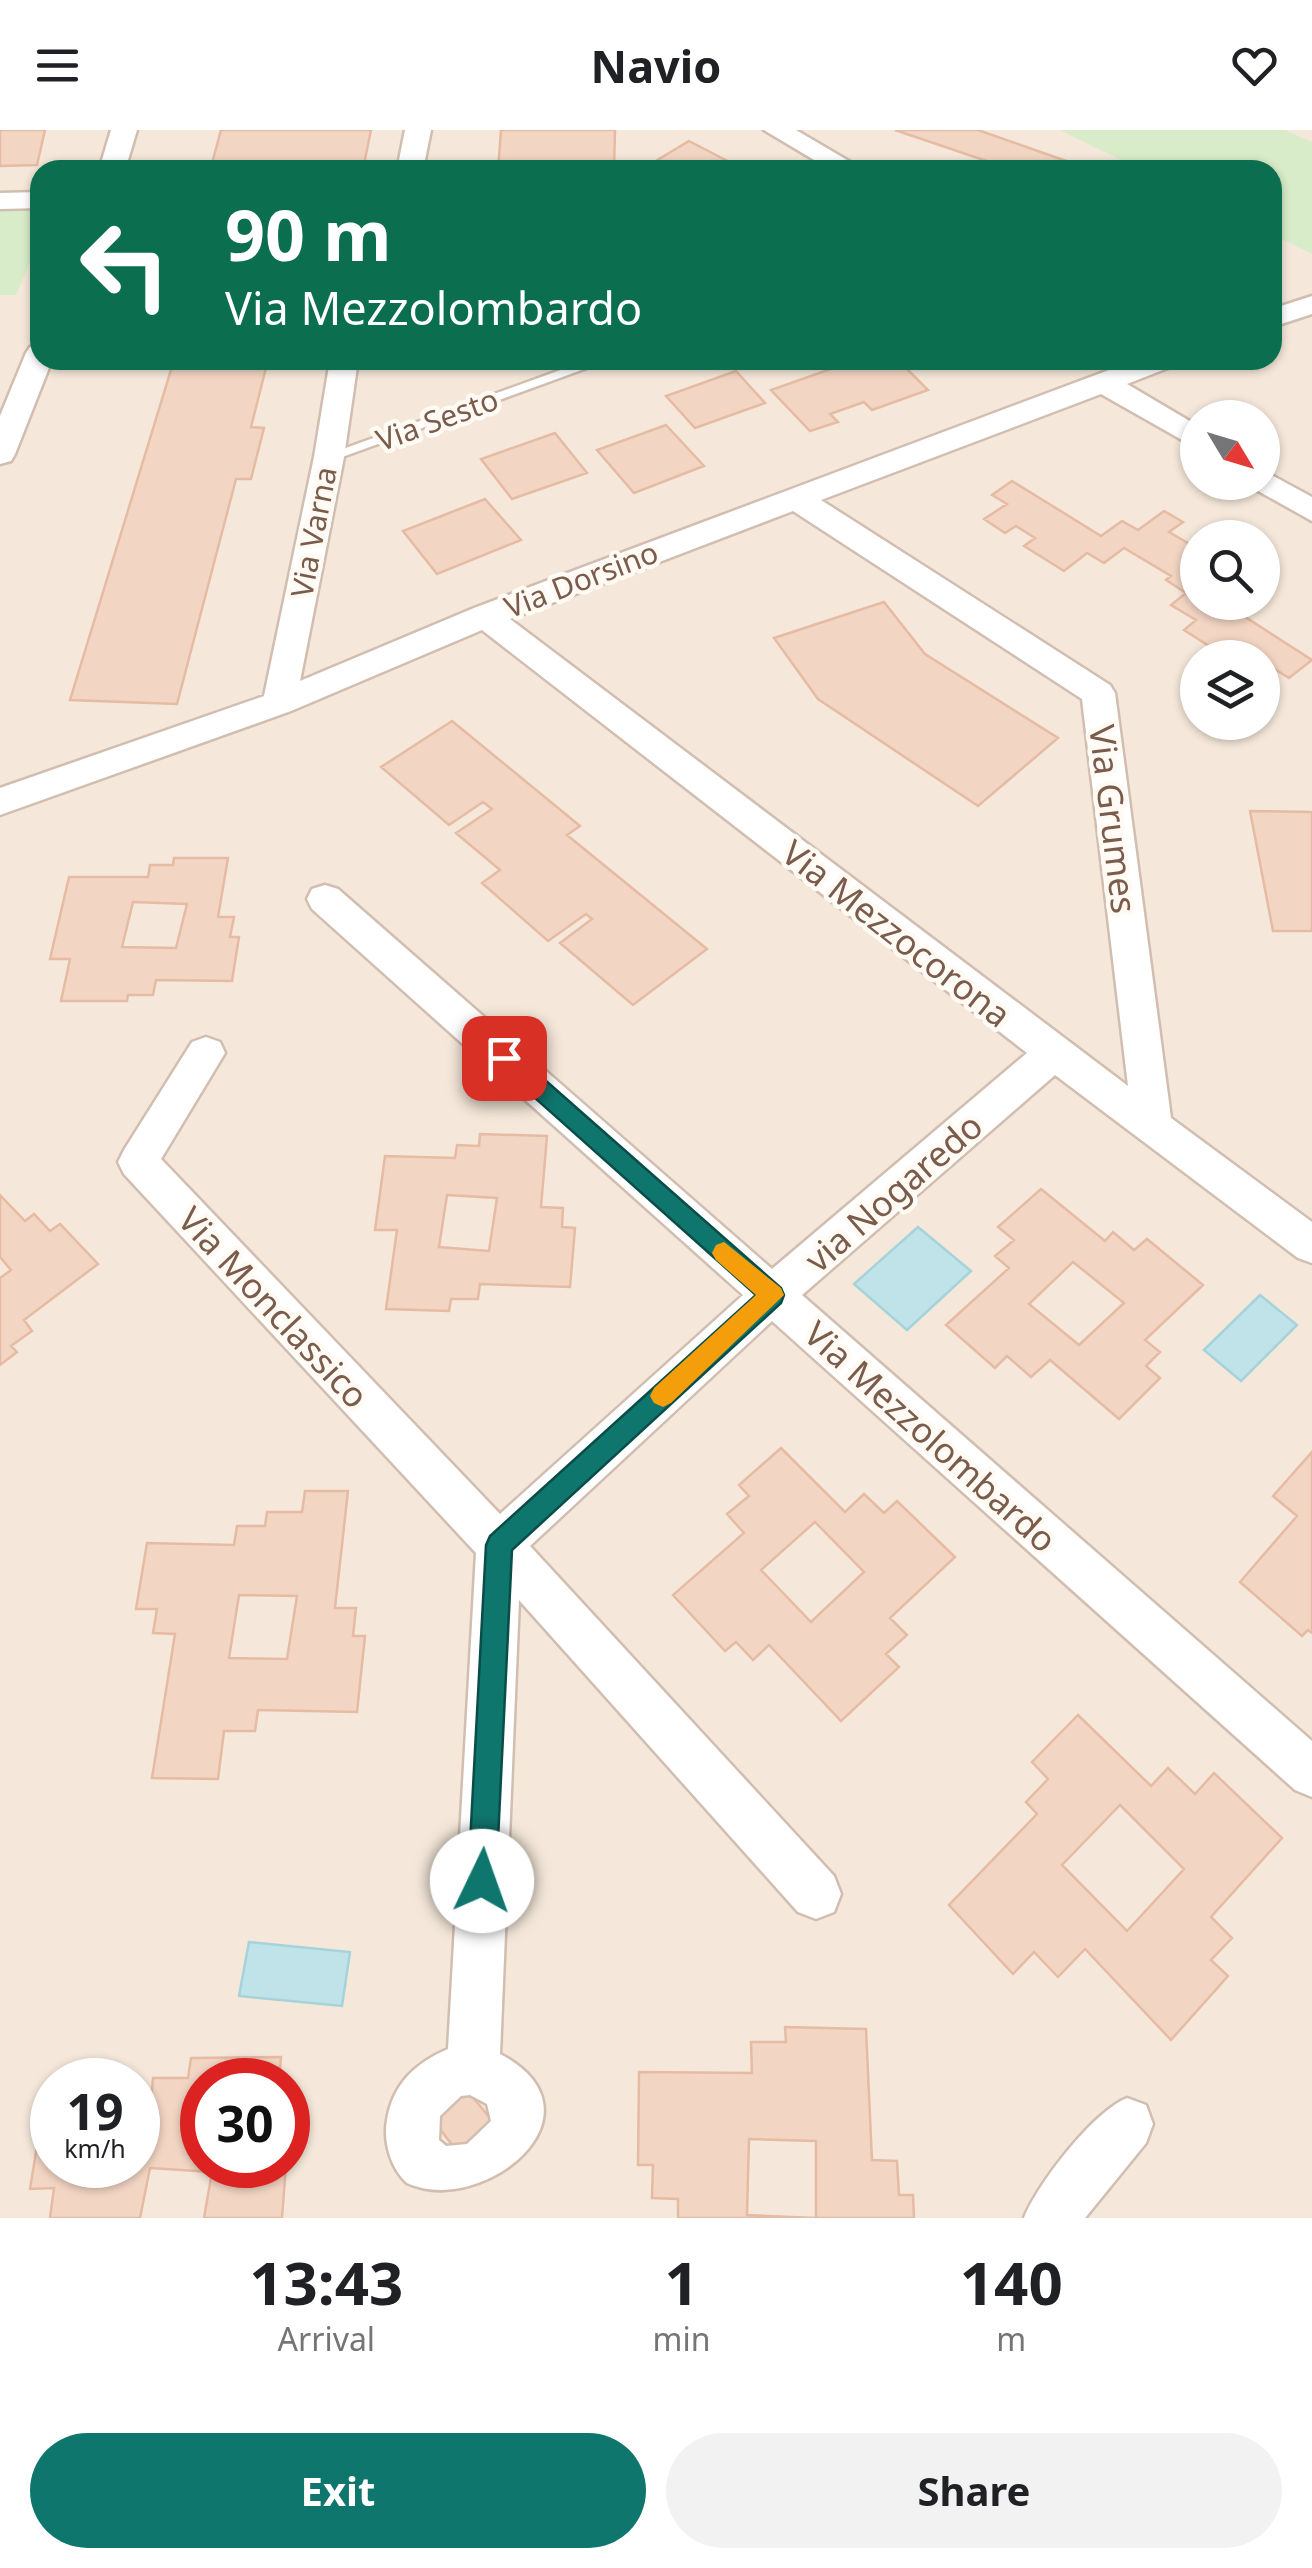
<!DOCTYPE html>
<html lang="en">
<head>
<meta charset="utf-8">
<style>
	:root { --surface:#fff; --page:#f2f2f2; --text:#202124; --muted:#757577; --accent:#0f766e }
	body { margin:0; font-family:"Noto Sans",sans-serif; background:var(--page); color:var(--text); height:100vh; display:flex; flex-direction:column; font-size:38px; white-space:nowrap }
	* { box-sizing:border-box; margin:0 }
	p { font-size:32px; color:var(--muted) }
	.icon { flex:none; width:55px; height:55px; fill:none; stroke:currentColor; stroke-width:2; stroke-linecap:round; stroke-linejoin:round }
	.map { position:relative; height:2088px; overflow:hidden }
	.panel { display:flex; flex-direction:column; background:var(--surface); flex:1 }
	.panel>* { flex:none }
	.top-card { position:absolute; left:30px; top:30px; width:1252px; height:210px; border-radius:30px; box-shadow:0 2px 8px #0004; background:#0b6e4f; color:#fff; overflow:hidden }
	.needle { width:65px; rotate:128deg }
	.buttons { position:absolute; left:1180px; top:270px; display:grid; gap:20px }
	.buttons a { display:grid; place-items:center; width:100px; height:100px; border-radius:50%; background:var(--surface); box-shadow:0 2px 8px #0004; font-size:50px }
	.speed { position:absolute; left:30px; top:1928px; display:flex; gap:20px; font-size:50px; font-weight:700; text-align:center }
	.speed>* { display:grid; place-content:center; width:130px; height:130px; border-radius:50%; background:var(--surface); box-shadow:0 2px 8px #0004; line-height:1 }
	.speed small { font-size:25px; font-weight:400 }
	.speed .limit { border:15px solid #d22; background:#fff; color:#111 }
	.pin { position:absolute; display:grid; place-items:center; width:85px; height:85px; color:#fff; margin:-42px; border-radius:20px; box-shadow:0 5px 15px #0006 }
	.me { position:absolute; width:110px; margin:-55px; rotate:3deg; stroke-linejoin:round; filter:drop-shadow(0 0 8px #0008) }
	.turn { display:flex; align-items:center; gap:35px; height:210px; padding:0 30px; font-size:45px }
	.turn .icon { width:130px; height:130px; stroke-width:2.5 }
	.turn b { display:block; font-size:70px; line-height:85px }
	.eta { display:flex; justify-content:space-evenly; align-items:center; height:170px; text-align:center }
	.eta b { font-size:60px; font-weight:700; line-height:70px }
	.cta { display:flex; gap:20px; margin-top:auto; padding:20px 30px }
	.cta a { flex:1; height:115px; border-radius:60px; background:var(--accent); color:#fff; font-size:40px; font-weight:700; line-height:115px; text-align:center }
	.cta a+a { background:var(--page); color:var(--text) }
	header { display:flex; justify-content:space-between; align-items:center; height:130px; padding:0 30px; background:var(--surface); font-size:45px; font-weight:700 }
	.map>svg:first-child { display:block }
	.residential { fill:#f5e8da; fill-rule:evenodd }
	.green { fill:#d8ecc9 }
	.water { fill:#bfe3e8; stroke:#a5d3da; stroke-width:2.5 }
	.building { fill:#f3d5c3; stroke:#e6bba3; stroke-width:2.5; fill-rule:evenodd }
	.lines { fill:none; stroke-linecap:round; stroke-linejoin:round }
	.lane-casing { stroke:#d1beb0; stroke-width:5 }
	.street-casing { stroke:#d1beb0; stroke-width:5 }
	.lane { fill:#fff; fill-rule:evenodd }
	.street { fill:#fff; fill-rule:evenodd }
	.route { fill:#0f766e; stroke:#0a4d48; stroke-width:2.5 }
	.slow { fill:#f59e0b }
	.labels { text-anchor:middle; dominant-baseline:central; stroke-width:9; stroke-linejoin:round; paint-order:stroke }
	.far-street-label { font-size:30px; fill:#7a5c4d; stroke:#fffaf3 }
	.street-label { font-size:35px; fill:#7a5c4d; stroke:#fffaf3 }
</style>
</head>
<body>
<header><svg class="icon" aria-label="menu" viewBox="0 0 24 24"><path d="M4 6h16M4 12h16M4 18h16"/></svg>Navio<svg class="icon" aria-label="heart" viewBox="0 0 24 24"><path d="M12 20l-8-8c-3-5 5-10 8-4 3-6 11-1 8 4z"/></svg></header>
<div class="map">
<svg width="1312" height="2088" viewBox="0 0 1312 2088">
	<rect width="100%" height="100%" fill="#fdf6ec"/>
	<path class="residential" d="M0 0H1312V2088H0ZM40 40H1272V230H40ZM1198 288H1262V352H1198ZM1198 408H1262V472H1198ZM1198 528H1262V592H1198ZM52 1950H138V2035H52ZM202 1950H288V2035H202Z"/>
	<path class="green" d="M1060 0H1285L1312 12V124L1273 105 1272 40H1141Z
		M40 80V108L16 165H0V81Z"/>
	<path class="water" d="M918 1097 971 1141 907 1200 854 1154Z
		M1260 1165 1297 1195 1241 1251 1204 1220Z
		M249 1812 350 1822 342 1876 239 1866Z"/>
	<path class="building" d="M0 0H45L37 35 0 36Z
		M221 0H371L363 39 211 37Z
		M501 0H615L614 40H498Z
		M895 0H978L1092 40H1013Z
		M689 11 745 40H641Z
		M174 230H268L251 297 264 298 251 349H236L177 574 70 570Z
		M856 230H898L928 260 872 280 864 272 830 284 838 292 810 301 771 260Z
		M736 241 765 273 695 298 666 266Z
		M666 295 704 336 634 363 597 320Z
		M555 303 587 343 512 369 481 329Z
		M1012 351 1101 406 1122 391 1138 400 1164 381 1183 392 1169 402 1198 419V472H1222L1312 530 1289 548 1273 538 1262 546V528H1228L1184 500 1196 490 1171 475 1186 463 1166 450 1171 446 1124 418 1104 433 1087 423 1064 441 1024 416 1035 408 1016 396 1005 403 984 389 1007 374 992 365Z
		M485 369 521 410 437 444 403 401Z
		M884 472 925 524 1058 608 978 676 818 569 774 508Z
		M452 591 580 696 567 705 707 819 633 875 560 813 592 789 586 784 548 811 482 753 500 740 456 703 492 679 483 672 449 695 381 637Z
		M1250 681 1312 682V801H1273Z
		M174 728H228L218 787H234L230 807H239L232 851 156 850 153 865H128L127 871H61L70 829H50L69 747H148L150 735H173ZM133 772 187 774 176 818 122 817Z
		M480 1004 547 1006 541 1077 563 1078 562 1097 575 1098 570 1157 480 1154 478 1169H451L449 1181 386 1179 397 1100H375L385 1026 455 1028 457 1015 479 1016ZM447 1065 497 1068 489 1121 439 1117Z
		M1041 1059 1105 1111 1113 1102 1134 1120 1147 1109 1203 1155 1145 1210 1160 1222 1146 1236 1160 1248 1119 1289 1050 1230 1031 1247 1007 1226 995 1238 946 1195 1009 1138 995 1126 1014 1110 998 1097ZM1073 1132 1124 1173 1079 1215 1029 1174Z
		M0 1065 25 1091 34 1084 50 1101 60 1094 98 1134 24 1190 32 1201 11 1216 17 1222 0 1235V1148L11 1140 0 1127Z
		M781 1318 845 1382 864 1364 884 1383 897 1371 955 1427 890 1488 907 1505 886 1524 899 1537 841 1591 769 1515 753 1530 736 1512 725 1521 673 1465 744 1403 727 1384 749 1366 739 1355ZM815 1392 864 1442 811 1492 761 1440Z
		M1312 1322V1503L1308 1500 1302 1506 1240 1452 1297 1386 1273 1366Z
		M305 1361H348L335 1478H356L353 1506H365L357 1582 258 1580 255 1601H224L218 1649 152 1648 175 1504 153 1503 157 1479H136L147 1413 234 1415 237 1396H265L267 1382H302ZM239 1465 297 1466 287 1529 229 1528Z
		M1078 1585 1151 1656 1168 1638 1195 1664 1214 1643 1282 1708 1211 1787 1232 1808 1211 1830 1228 1846 1171 1910 1085 1819 1058 1847 1034 1822 1013 1844 949 1775 1037 1684 1026 1672 1048 1649 1032 1632ZM1120 1675 1184 1739 1127 1801 1062 1735Z
		M785 1897 866 1899 872 2030 897 2031 899 2065H913L914 2088H678V2069L652 2068 653 2035H638L639 1942 752 1943 751 1912H786ZM749 2009 816 2011V2088L747 2085Z
		M281 1927 279 1950H202V2035H286L282 2088H204L212 2042 150 2038 140 2088H50L54 2058 30 2059 44 1973H52V2035H138V1972H151L153 1948H188L191 1928Z
		M464 1957 501 2001 468 2035 432 1989Z"/>
	<g class="lines">
		<g class="lane-casing">
			<path id="lane" d="M588 230H609L334 330H324L321 327Z"/>
		</g>
		<g class="street-casing">
			<path id="street" d="M111 0H137L125 40H99Z
				M405 0H431L423 40H397Z
				M764 0H796L864 40H831Z
				M40 62V78L0 79V63Z
				M1312 166V184L1272 197V179Z
				M40 214V230H52L15 324 11 331 0 334V286L26 223 30 217Z
				M330 230H358L344 327 300 551 474 478 1093 246 1136 230H1177L1173 236 1127 254 1198 296V319L1101 264 821 370 1110 555 1115 563 1171 988 1312 1092V1133L1298 1128 1055 945 802 1165 1312 1611V1667L1295 1660 772 1191 530 1416 834 1746 841 1764 834 1782 816 1789 798 1782 519 1470 500 1924C612 1983 483 2088 407 2053 391 2039 383 2012 387 1990 393 1954 415 1933 448 1919L476 1423 124 1044 118 1032 124 1020 192 912 206 907 220 912 225 923 161 1029 500 1384 743 1165 312 779 307 769 312 759 325 755 338 759 772 1139 1027 923 482 500 291 581 0 685V658L264 566 314 327ZM793 381 1082 569 1128 956 510 489ZM470 1965 487 1974 491 1991 467 2014 446 2016 439 2010 440 1986 461 1966Z
				M1262 340 1312 367V391L1251 357 1248 352H1262Z
				M1127 1968 1146 1975 1153 1994 1146 2013 1085 2088H1024C1038 2053 1093 1982 1127 1968Z"/>
		</g>
		<use href="#lane" class="lane"/>
		<use href="#street" class="street"/>
	</g>
	<path class="route" d="M504 919 512 921 781 1158 784 1165 781 1173 512 1420 496 1751 492 1761 482 1765 472 1761 468 1751 486 1415 490 1406 756 1165 497 934 493 928 497 921Z"/>
	<path class="slow" d="M724 1112 781 1158 784 1165 671 1273 663 1277 654 1273 650 1266 654 1258 756 1165 716 1130 712 1123 716 1115Z"/>
	<g class="labels">
		<g class="far-street-label">
			<text transform="translate(437 289) rotate(-20)">Via Sesto</text>
			<text transform="translate(313 402) rotate(-79)">Via Varna</text>
			<text transform="translate(581 449) rotate(-21)">Via Dorsino</text>
		</g>
		<g class="street-label">
			<text transform="translate(1114 689) rotate(83)">Via Grumes</text>
			<text transform="translate(897 803) rotate(38)">Via Mezzocorona</text>
			<text transform="translate(893 1062) rotate(-41)">via Nogaredo</text>
			<text transform="translate(274 1177) rotate(47)">Via Monclassico</text>
			<text transform="translate(931 1306) rotate(42)">Via Mezzolombardo</text>
		</g>
	</g>
</svg>
<div class="buttons">
<a><svg class="needle" viewBox="-14 -14 28 28"><path d="M0-13l5 13h-10z" fill="#e53935"/><path d="M0 13l5-13h-10z" fill="#757577"/></svg></a>
<a><svg class="icon" aria-label="search" viewBox="0 0 24 24"><circle cx="10" cy="10" r="6"/><path d="M15 15l6 6"/></svg></a>
<a><svg class="icon" aria-label="layers" viewBox="0 0 24 24"><path d="M12 4l9 5-9 5-9-5zM3 14l9 5 9-5"/></svg></a>
</div>
<div class="speed"><div>19<small>km/h</small></div><div class="limit">30</div></div>
<div class="pin" style="left:504px;top:928px;background:#d93025"><svg class="icon" aria-label="arrive" viewBox="0 0 24 24"><path d="M6 21V4h12l-3 4 3 4H6"/></svg></div>
<svg class="me" style="left:482px;top:1751px" viewBox="-20 -20 40 40"><circle r="19" fill="#fff"/><path d="M0-13L10 11 0 6-10 11z" fill="#0f766e"/></svg>
<div class="top-card">
<div class="turn"><svg class="icon" aria-label="left" viewBox="0 0 24 24"><path d="M17 20v-9H6M10 6l-5 5 5 5"/></svg><div><b>90 m</b>Via Mezzolombardo</div></div>
</div>
</div>
<section class="panel">
<div class="eta">
<div><b>13:43</b><p>Arrival</p></div>
<div><b>1</b><p>min</p></div>
<div><b>140</b><p>m</p></div>
</div>
<div class="cta"><a>Exit</a><a>Share</a></div>
</section>
</body>
</html>
